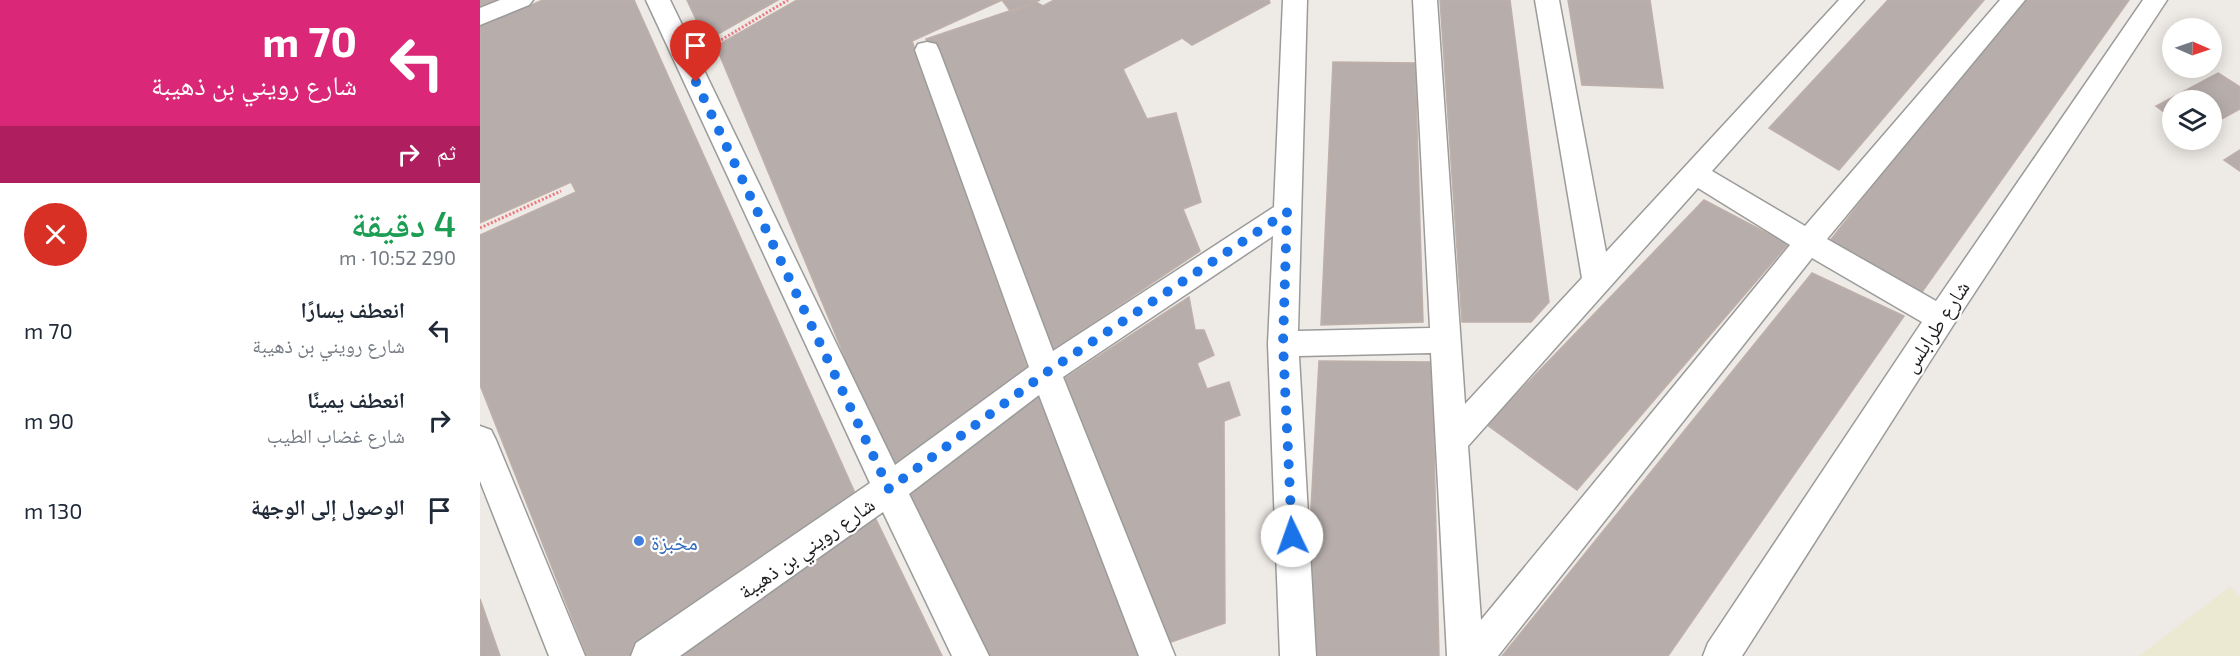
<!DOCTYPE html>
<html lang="ar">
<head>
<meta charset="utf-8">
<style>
	:root { --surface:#fff; --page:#f6f6f7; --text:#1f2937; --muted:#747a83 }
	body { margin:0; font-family:"Exo 2","Noto Naskh Arabic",sans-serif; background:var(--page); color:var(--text); direction:rtl; height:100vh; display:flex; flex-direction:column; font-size:22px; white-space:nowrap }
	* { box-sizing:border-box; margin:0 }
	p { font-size:20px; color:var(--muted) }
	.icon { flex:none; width:33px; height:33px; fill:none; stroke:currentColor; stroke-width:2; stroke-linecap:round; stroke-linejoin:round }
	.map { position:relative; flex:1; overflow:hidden; direction:ltr }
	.details { display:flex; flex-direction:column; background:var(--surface); width:480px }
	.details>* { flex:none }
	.banner { background:#db2777; color:#fff; overflow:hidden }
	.needle { width:39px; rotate:92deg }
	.fabs { position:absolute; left:1682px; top:18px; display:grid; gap:12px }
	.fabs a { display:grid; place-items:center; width:60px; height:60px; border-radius:50%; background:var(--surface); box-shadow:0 3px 15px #0003; font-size:30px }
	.pin { position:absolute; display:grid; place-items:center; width:51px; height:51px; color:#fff; margin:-62px -26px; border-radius:50% 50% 50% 0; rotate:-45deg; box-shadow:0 0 6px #0007 }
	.pin .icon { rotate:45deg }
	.me { position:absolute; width:66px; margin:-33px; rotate:357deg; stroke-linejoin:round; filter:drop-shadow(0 0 4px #0008) }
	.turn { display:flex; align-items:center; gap:21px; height:126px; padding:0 24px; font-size:27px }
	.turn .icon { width:78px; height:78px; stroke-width:2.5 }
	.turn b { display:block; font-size:42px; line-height:51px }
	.then { display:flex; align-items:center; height:57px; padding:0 24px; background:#0003; gap:12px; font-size:22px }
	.round { display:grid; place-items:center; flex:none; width:63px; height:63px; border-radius:32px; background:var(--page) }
	.summary { display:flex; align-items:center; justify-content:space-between; height:102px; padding:0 24px }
	h1 { font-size:36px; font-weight:600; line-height:45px; color:#1e9e55 }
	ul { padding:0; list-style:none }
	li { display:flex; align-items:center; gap:18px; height:90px; padding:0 24px }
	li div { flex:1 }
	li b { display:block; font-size:22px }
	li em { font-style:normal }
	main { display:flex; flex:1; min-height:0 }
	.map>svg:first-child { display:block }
	.farmland { fill:#ebe9d2 }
	.building { fill:#b7aeab; stroke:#beafa9; stroke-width:1.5 }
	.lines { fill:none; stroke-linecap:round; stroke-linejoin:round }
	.street-casing { stroke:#9b9b9b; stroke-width:3 }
	.path { stroke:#ea7a80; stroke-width:3; stroke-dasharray:2 2; stroke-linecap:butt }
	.street { fill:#fff; fill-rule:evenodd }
	.route { stroke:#1a73e8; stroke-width:10; stroke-dasharray:0 18 }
	.shop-dot { fill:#3f7fe0; stroke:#fff; stroke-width:2 }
	.labels { text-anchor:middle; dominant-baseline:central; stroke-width:4.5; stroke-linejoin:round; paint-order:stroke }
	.street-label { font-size:21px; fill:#1e1e1e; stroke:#fff }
	.shop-label { font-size:21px; fill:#366cbe; stroke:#fff; text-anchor:start }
</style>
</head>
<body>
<main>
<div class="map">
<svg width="1760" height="656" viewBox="0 0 1760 656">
	<rect width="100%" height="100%" fill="#eeeae5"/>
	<path class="farmland" d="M1750 587 1760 597V656H1659Z"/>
	<path class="building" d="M0 0H29L0 11Z
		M63 0H154L379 502 157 656H107L0 385V235L96 192 91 182 0 223V26Z
		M207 0H298L226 41Z
		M317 0H522L432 41 550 376 410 466 236 46Z
		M522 0H560L531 12Z
		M574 0H789L790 3 712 45 702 38 643 69 667 119 696 113 721 202 703 209 720 251 569 352 446 39 556 2 563 6Z
		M960 0H1030L1069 302 1051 322H982Z
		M1088 0H1170L1183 88 1102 85Z
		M1408 0H1504L1359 170 1289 128Z
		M1539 0H1649L1442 292 1349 242Z
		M853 62 935 63 943 322 841 325Z
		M1738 73 1760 87V109L1731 125V100H1692V118L1676 106Z
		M1760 150V171L1744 160Z
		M1224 200 1308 244 1097 490 1007 425Z
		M1332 273 1424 316 1188 656H1022Z
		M709 297 715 330H724L734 355 717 363 727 389 749 382 760 415 744 421 745 623 677 647 576 384Z
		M839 361 952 362 959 656H823Z
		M569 390 670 656H503L422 490Z
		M392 511 462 656H172Z
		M0 599 20 656H0Z"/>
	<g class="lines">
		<g class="street-casing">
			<path id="street" d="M20 0H53L49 5 0 25V8Z
				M166 0H190L415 465 549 367 435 50 438 44 447 42 456 44 459 50 573 351 794 207 803 0H827L818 331 950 328 933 0H957L985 404 1102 278 1055 0H1079L1126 252 1359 0H1384L1232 171 1325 226 1520 0H1545L1347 239 1456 301 1663 0H1687L1472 327 1262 656H1223L1228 643 1442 322 1332 258 1018 656H967L951 353 819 356 836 656H800L788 344 793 236 583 377 695 656H659L559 395 429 494 509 656H472L403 512 200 656H151L156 643 390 483ZM1218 188 1310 245 1001 620 988 446Z
				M0 426 11 430 16 440 105 656H69L0 481Z"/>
		</g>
		<path class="path" d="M231 46 308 0
			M0 228 81 191"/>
		<use href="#street" class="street"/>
	</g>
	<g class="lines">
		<path class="route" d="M216 82 409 489 567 372 807 212 803 344 812 536"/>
	</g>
	<circle class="shop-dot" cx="159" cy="541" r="6"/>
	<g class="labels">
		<g class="street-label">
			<text transform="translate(1455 326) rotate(-57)">شارع طرابلس</text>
			<text transform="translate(326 547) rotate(-35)">شارع رويني بن ذهيبة</text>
		</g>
		<g class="shop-label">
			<text x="171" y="541">مخبزة</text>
		</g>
	</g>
</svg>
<div class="fabs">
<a><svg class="needle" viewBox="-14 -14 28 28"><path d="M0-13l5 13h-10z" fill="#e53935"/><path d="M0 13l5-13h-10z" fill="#747a83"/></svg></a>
<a><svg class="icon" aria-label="layers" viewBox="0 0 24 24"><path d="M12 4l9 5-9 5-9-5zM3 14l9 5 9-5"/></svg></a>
</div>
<div class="pin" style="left:216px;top:82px;background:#d93025"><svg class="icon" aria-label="arrive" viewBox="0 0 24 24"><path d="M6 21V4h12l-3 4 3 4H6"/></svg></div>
<svg class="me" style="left:812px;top:536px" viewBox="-20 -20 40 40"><circle r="19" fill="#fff"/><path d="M0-13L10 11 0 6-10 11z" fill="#1a73e8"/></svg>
</div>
<section class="details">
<div class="banner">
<div class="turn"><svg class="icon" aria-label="left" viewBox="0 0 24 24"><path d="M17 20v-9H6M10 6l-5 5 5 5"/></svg><div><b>70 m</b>شارع رويني بن ذهيبة</div></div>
<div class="then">ثم<svg class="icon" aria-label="right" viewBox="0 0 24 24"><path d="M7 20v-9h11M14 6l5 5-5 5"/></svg></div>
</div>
<div class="summary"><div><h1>4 دقيقة</h1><p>290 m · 10:52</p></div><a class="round" style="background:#d93025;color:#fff"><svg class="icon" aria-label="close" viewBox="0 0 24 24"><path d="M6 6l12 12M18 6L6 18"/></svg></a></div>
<ul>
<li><svg class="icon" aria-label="left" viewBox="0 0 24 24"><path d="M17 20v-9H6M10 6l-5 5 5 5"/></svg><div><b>انعطف يسارًا</b><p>شارع رويني بن ذهيبة</p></div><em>70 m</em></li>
<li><svg class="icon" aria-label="right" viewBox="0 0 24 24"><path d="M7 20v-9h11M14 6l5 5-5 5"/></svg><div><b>انعطف يمينًا</b><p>شارع غضاب الطيب</p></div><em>90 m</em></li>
<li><svg class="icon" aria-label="arrive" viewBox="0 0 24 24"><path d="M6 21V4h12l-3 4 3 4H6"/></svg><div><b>الوصول إلى الوجهة</b></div><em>130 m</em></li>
</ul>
</section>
</main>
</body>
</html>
